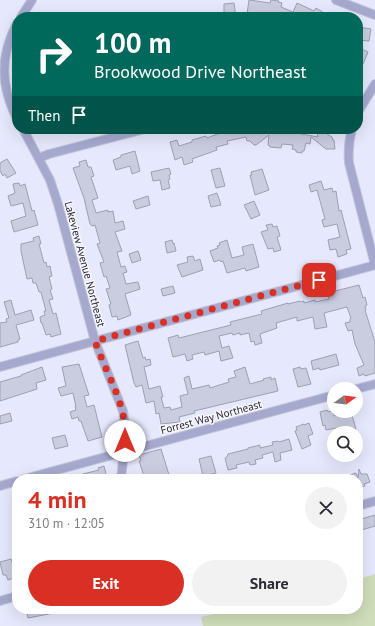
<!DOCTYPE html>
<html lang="en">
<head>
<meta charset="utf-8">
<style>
	:root { --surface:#fff; --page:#f2f2f3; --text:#2b2b33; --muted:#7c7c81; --accent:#d93025 }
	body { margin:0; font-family:"PT Sans",sans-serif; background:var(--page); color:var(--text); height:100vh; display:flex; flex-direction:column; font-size:15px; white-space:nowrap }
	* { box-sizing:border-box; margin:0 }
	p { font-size:13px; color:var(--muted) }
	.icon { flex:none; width:22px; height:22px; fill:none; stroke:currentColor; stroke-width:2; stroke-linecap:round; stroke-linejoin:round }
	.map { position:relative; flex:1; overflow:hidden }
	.side { position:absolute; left:12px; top:474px; width:351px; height:140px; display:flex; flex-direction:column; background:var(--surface); border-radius:16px; box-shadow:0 4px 16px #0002 }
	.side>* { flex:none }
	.top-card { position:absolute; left:12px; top:12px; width:351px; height:122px; border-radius:16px; box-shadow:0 4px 16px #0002; background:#00695c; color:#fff; overflow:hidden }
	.needle { width:26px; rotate:75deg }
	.buttons { position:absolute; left:327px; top:382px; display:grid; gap:8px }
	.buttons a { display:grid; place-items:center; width:36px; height:36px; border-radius:50%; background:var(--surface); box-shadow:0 4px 16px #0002; font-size:20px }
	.pin { position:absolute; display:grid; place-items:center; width:34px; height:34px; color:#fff; margin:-17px; border-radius:8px; box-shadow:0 2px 6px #0006 }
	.me { position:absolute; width:44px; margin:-22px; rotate:0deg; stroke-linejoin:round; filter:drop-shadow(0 0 3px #0008) }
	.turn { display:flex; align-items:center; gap:14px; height:84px; padding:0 16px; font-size:18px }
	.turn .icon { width:52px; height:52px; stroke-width:2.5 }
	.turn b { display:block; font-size:28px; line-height:34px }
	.then { display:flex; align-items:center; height:38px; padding:0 16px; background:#0003; gap:8px; font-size:15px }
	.round { display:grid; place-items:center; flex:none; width:42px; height:42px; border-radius:21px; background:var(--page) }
	.head { display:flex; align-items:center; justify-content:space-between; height:68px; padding:0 16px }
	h1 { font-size:24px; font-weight:700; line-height:30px; color:var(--accent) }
	.cta { display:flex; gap:8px; margin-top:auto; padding:8px 16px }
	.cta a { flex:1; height:46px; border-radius:24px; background:var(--accent); color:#fff; font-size:16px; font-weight:700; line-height:46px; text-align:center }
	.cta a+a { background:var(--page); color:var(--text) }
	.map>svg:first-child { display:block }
	.green { fill:#cfddba }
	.building { fill:#cacce0; stroke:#9d9fb2 }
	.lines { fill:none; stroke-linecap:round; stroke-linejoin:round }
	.street-casing { stroke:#c4c5d8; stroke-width:10 }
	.street { stroke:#a5a9ce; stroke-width:8 }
	.route { stroke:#d93025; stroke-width:7; stroke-dasharray:0 12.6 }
	.labels { text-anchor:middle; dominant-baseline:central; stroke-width:3; stroke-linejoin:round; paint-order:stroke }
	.street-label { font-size:11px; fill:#282830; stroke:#f6f7ff }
</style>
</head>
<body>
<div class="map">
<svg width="375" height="626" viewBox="0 0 375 626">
	<rect width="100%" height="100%" fill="#e6e8fd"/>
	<path class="green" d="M375 574V626H203L201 617 233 609H358V579Z"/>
	<path class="building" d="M249 0 270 3 271 0 279 1 278 2 282 3 281 7 293 12 297 3 314 11 316 8 331 17H250L251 14H247Z
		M234 3 236 17H224V4Z
		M358 27 371 29 369 41 358 40Z
		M358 47 368 52 363 64 358 62Z
		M228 129H278L277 132 291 133V132L318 137 317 133 326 132 327 134 332 137 333 140H334L335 149H326L311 137 310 144 306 143 304 151H302V153L296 152V150L292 149 293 145 282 144 281 148 270 147V146L268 145 269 135 256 145H254L250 141H247L246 137 227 141 228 144 216 147 217 150 192 159 193 162 184 165 182 157 175 160 170 142 177 140 179 146 192 142V140L206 136 207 138 220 133V131Z
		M135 151 140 171 132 174 130 166 116 170 113 160 121 157V155Z
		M7 159 16 173 7 178 5 174 3 176 0 171V163Z
		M86 160 88 167H91L94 176 91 177 98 198 92 200 96 213 108 210V212L113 211 115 223 123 221 125 229 115 232 122 251 117 252 121 267 125 266 127 272 123 273 126 284 138 282 140 289 125 294 131 315 118 320 117 316 112 317 109 305 111 304 106 289 110 288 106 276 104 277 100 263 104 262 97 244 100 243 95 225 92 226 90 224 84 198 73 168 80 166 79 162Z
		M169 168 171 174 169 175 170 179 168 180 170 188 162 190 160 180 153 181 151 172Z
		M220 168 225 186 216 188 211 170Z
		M262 169 269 190 255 195 250 175H252L251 172Z
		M321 181 324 190 332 188 333 192 336 191 339 211 341 210 351 249 346 250 347 254 338 257 336 249 330 250 328 240 340 237 337 224 324 227 322 220 325 219 317 190 311 192 309 185Z
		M19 183 20 186 25 184 32 211 34 210 38 225 14 232 11 221 26 216 23 203 11 206 8 196 15 193 13 184Z
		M217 193 221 205 211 207 208 196Z
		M148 196 150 205 136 209 133 201Z
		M254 201 260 215 251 219 244 205Z
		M272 224 273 227 277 226 280 236 277 237 281 250 274 252 273 248 268 249 261 232 268 230 266 225Z
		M39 236 41 244H39L44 263 46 262 47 267 50 266 52 276 49 277 52 289 50 290 53 299 49 300 53 314 56 313 61 334 51 337 50 334 46 335 42 323H41L40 317 45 315 44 311H46L41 292H39L36 283H33L32 278 27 279 21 251V244L34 241 33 238Z
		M172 240 173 244 174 243 176 251 167 253 165 242Z
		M227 240 232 258 244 255 242 247 253 244 259 267 246 271 245 268 227 273 223 261 221 262 220 260 214 262 210 251 218 248 217 246 220 245 219 243Z
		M138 251 141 260 132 263 129 254Z
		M193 256 195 261 200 259 203 270 182 277 177 265 188 262 187 257Z
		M359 285 363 298 365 297 367 305 365 306 366 310H365L375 342V373L365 376 364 374 359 376 357 368 364 365 355 344 352 330 348 331 345 323 350 322V319L351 318 347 307 324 313 327 327 315 329 313 317 297 321V317L276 323 277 328 260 334 262 343 255 345 254 341 251 342 249 333 240 335V333L233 335 232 333 219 336 222 348 229 346 233 358 221 361 219 351 205 355 204 352 192 355 193 359 187 361 185 354 173 357 168 338 178 335 179 338 231 325 230 322 262 314 261 311 288 303V304L300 301 301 302 304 301V303L315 300V302L329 299 327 293Z
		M173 286 175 293 163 296 161 289Z
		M11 300 15 315 31 310 34 320 16 325 20 339 18 340V342L0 347V323L7 322 6 319 9 318 4 302Z
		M138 341 143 358 145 357 146 360 150 359 151 365 144 367 149 389 160 386 163 397H161L164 408 170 407 171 410 182 407 180 396 188 394 184 378 189 376 192 389 209 385 210 388 229 382 228 379 236 377 234 371 245 367 250 384 264 380 263 379 271 377V380L275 378 278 391 194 411 195 413 179 417 180 422 161 424 159 413 156 414 154 401 146 403 142 385 136 387 134 383 125 345Z
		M336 354 339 365 320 370 319 368 313 370 311 361Z
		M79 364 89 395 84 396 87 407 94 405 102 437 88 441 81 421H79L78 417 72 419 70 412 76 410 75 407H76L73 393 61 396 58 388 66 386 62 367Z
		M42 367 46 380 36 383 37 389 0 401V382L21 376V375Z
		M300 367 301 369 306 368 311 384 298 387 293 369Z
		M327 410 328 412 333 410 334 416 351 412 356 429 343 432 342 427 326 430 325 425 323 426 320 412Z
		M10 413 12 421 0 424V416Z
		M309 423 313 434 308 436 311 445 302 449 295 431 297 430 296 427 304 424V425Z
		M65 435 68 446 55 449 52 438Z
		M289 439 292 450 280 453 281 460 275 462 273 452 262 455 263 458 255 460 256 464 250 465 249 462 236 465 237 468 228 470 225 458 227 457 228 454 248 449V448L260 445V448L273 445 272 442 278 441 279 442Z
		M161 449 170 478 165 479H145L139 461H141L139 455Z
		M211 456 216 473 203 476 199 459Z
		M104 466 106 474 103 475 104 479H84L83 474 99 470 98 468Z
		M359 469 361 474H367L370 482 364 484 365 486 358 488V479H340V478L356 473 358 478Z
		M375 515V526L358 531V520Z
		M11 559 12 562 17 560V577L8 580 6 575H3L0 562Z
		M26 609H58L59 612 28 618Z"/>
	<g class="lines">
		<g class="street-casing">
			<path id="street" d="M336 0 375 15
				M21 17 32 0
				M17 23C0 57 0 84 17 119
				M358 112 375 84
				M23 129 50 180 58 204 95 341 123 411 126 431 121 479
				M352 129C349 140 348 151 349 163L375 265
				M39 158 49 154 145 129
				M0 367 375 265
				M356 389 375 384
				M24 479 334 395
				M0 486 17 481
				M358 506 375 501
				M0 601 17 596"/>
		</g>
		<use href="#street" class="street"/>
	</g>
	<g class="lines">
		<path class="route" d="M125 441C128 406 106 374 95 341L319 280"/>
	</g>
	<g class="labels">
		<g class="street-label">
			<text transform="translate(85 264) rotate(75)">Lakeview Avenue Northeast</text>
			<text transform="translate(211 417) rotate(-15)">Forrest Way Northeast</text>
		</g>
	</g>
</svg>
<div class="buttons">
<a><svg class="needle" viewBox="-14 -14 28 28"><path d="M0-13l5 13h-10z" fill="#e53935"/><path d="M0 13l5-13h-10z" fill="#7c7c81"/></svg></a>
<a><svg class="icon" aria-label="search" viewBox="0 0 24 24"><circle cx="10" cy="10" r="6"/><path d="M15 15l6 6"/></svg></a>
</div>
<div class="pin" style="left:319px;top:280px;background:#d93025"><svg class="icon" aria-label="arrive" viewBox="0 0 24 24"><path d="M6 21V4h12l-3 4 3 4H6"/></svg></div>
<svg class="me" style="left:125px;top:441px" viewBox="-20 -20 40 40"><circle r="19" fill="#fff"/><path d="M0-13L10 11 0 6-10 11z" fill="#d93025"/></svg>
<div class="top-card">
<div class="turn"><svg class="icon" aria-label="right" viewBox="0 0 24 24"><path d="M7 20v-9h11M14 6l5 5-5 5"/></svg><div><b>100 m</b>Brookwood Drive Northeast</div></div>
<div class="then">Then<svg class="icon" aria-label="arrive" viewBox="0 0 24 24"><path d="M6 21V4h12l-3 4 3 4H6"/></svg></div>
</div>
<section class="side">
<div class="head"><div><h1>4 min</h1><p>310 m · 12:05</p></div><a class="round"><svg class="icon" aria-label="close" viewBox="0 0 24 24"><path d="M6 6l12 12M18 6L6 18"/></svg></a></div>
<div class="cta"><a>Exit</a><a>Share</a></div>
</section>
</div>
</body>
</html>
